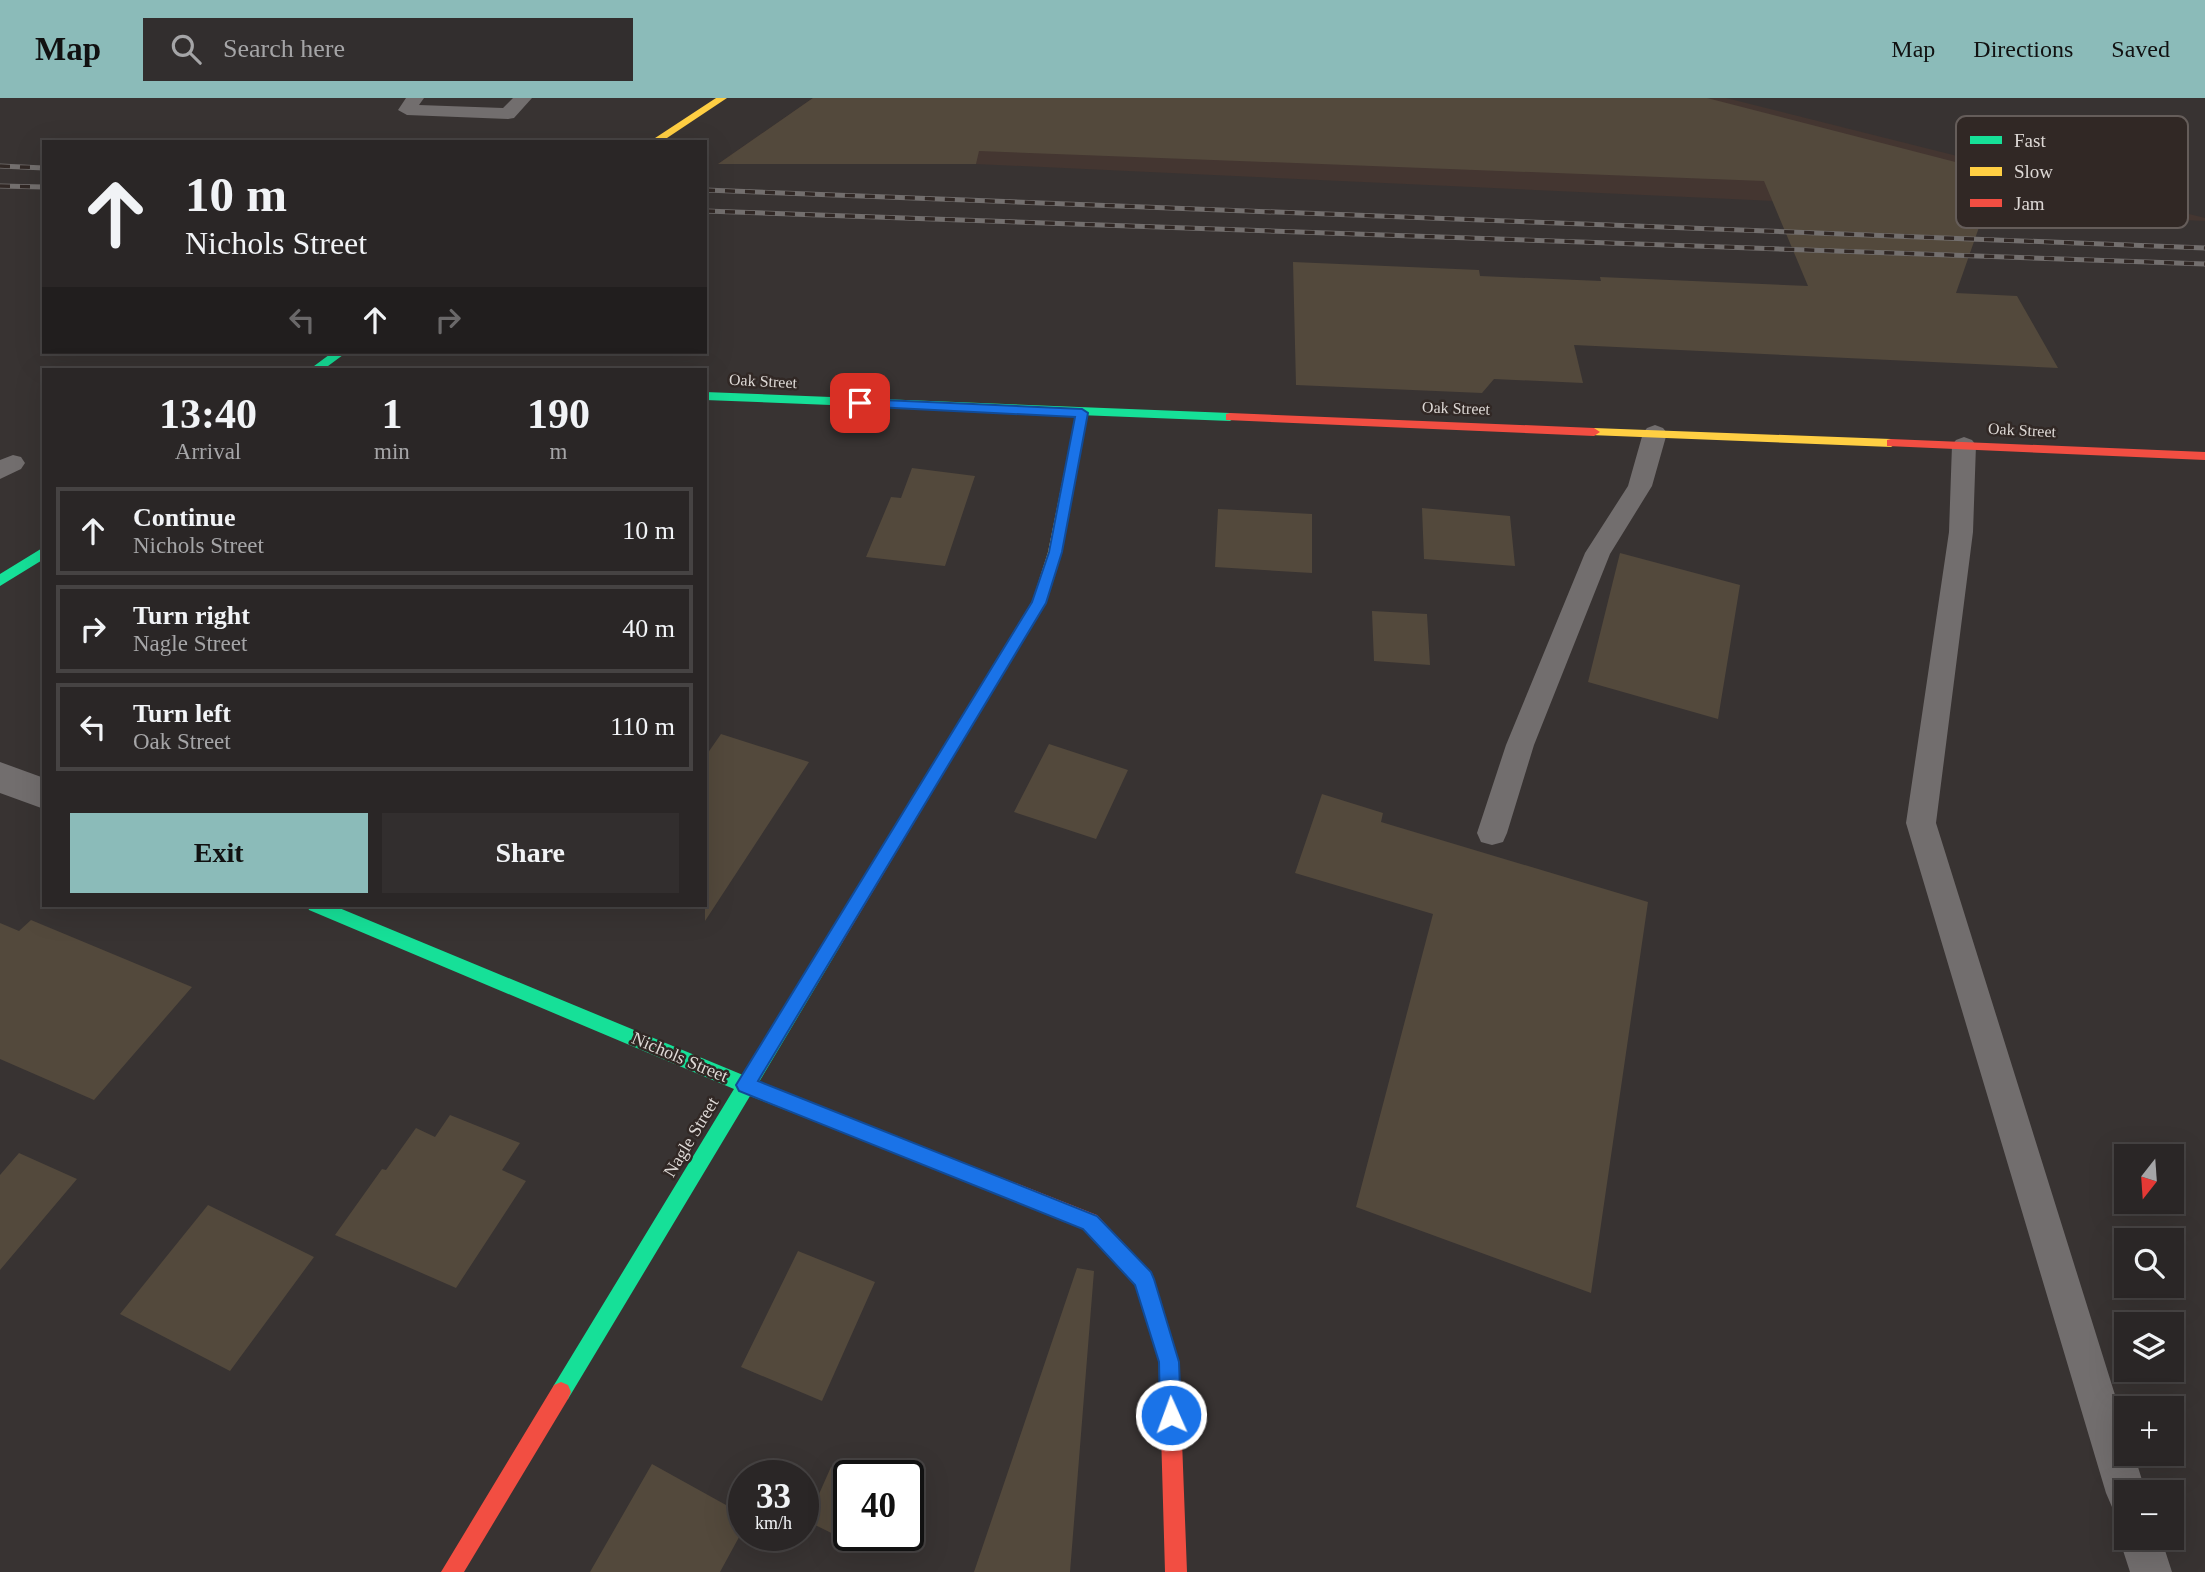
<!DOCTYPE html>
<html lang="en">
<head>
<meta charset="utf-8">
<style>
	:root { --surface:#2a2626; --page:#322e2e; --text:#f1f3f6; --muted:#a5a5a7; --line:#464343; --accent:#8bbbb9 }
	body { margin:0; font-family:Georgia,serif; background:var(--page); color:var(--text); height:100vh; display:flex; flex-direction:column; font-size:26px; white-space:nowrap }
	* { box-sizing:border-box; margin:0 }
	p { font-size:23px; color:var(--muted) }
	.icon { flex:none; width:38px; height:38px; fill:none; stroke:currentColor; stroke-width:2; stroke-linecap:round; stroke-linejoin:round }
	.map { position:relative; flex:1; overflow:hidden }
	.sheet { position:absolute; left:42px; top:270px; width:665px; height:539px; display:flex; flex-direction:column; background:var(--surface); border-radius:0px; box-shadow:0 7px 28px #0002,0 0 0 2px var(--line) }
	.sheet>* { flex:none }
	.top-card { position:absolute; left:42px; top:42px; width:665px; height:214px; border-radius:0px; box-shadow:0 7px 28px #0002,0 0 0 2px var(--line); background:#2a2626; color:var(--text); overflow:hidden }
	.needle { width:46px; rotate:197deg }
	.controls { position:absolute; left:2114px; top:1046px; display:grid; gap:14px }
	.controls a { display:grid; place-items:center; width:70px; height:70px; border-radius:0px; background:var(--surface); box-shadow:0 7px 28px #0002,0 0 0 2px var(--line); font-size:35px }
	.speed { position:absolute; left:728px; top:1362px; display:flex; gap:14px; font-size:35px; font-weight:700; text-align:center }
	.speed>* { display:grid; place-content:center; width:91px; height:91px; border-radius:50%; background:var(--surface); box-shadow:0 7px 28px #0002,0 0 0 2px var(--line); line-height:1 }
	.speed small { font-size:18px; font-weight:400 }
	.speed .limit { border:4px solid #111; border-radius:10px; background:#fff; color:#111 }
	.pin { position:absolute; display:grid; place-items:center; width:60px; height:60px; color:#fff; margin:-30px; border-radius:14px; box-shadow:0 4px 10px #0006 }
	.me { position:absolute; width:77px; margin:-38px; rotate:358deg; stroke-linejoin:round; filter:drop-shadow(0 0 5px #0008) }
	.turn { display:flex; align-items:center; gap:24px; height:147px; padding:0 28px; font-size:32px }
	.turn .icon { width:91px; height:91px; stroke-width:2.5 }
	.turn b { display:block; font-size:49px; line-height:60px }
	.lanes { display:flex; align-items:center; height:66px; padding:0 28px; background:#0003; justify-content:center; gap:35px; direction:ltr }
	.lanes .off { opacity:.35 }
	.eta { display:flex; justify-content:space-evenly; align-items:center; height:119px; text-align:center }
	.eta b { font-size:42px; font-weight:600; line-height:49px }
	.button { display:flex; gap:14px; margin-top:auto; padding:14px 28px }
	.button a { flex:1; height:80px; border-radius:0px; background:var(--accent); color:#111; font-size:28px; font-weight:600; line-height:80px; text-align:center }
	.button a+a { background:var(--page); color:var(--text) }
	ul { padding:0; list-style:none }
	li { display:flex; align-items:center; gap:21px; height:88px; margin:0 14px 10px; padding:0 14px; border:4px solid var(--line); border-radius:0px }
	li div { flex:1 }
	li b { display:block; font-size:26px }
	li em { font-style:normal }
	header { display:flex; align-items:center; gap:42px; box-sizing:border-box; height:98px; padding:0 35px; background:var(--accent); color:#111 }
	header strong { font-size:33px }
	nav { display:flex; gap:38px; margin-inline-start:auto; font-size:24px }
	.search { width:490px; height:63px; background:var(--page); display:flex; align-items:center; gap:18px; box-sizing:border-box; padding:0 24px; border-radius:0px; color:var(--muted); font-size:26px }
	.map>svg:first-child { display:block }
	.built { fill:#443631 }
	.building { fill:#53493c }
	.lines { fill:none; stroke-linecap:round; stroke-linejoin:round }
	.lane { fill:#726e6e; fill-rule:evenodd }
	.street { fill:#726e6e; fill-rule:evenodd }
	.fast { fill:#16e098; fill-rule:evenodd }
	.slow { fill:#ffcf43; fill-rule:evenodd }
	.jam { fill:#f24e42; fill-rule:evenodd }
	.rail-casing { stroke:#736f6e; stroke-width:5 }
	.rail { stroke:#312825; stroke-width:3.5; stroke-dasharray:10; stroke-linecap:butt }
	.route { fill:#1a73e8; stroke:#114b97; stroke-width:2 }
	.labels { text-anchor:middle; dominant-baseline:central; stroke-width:5; stroke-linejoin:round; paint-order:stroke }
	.far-street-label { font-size:16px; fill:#ded9d6; stroke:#312825 }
	.street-label { font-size:18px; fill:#ded9d6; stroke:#312825 }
	.key { fill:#312825; stroke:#655d5a; stroke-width:2 }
	.key-label { font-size:19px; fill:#ded9d6 }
</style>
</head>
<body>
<header>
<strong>Map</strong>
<div class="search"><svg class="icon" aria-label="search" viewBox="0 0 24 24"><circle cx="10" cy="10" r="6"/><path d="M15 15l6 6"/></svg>Search here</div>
<nav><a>Map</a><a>Directions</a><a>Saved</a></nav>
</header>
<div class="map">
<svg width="2205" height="1474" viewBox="0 0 2205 1474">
	<rect width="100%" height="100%" fill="#383332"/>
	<path class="built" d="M813 0H1726L2205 120V123L976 66H718Z"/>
	<path class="building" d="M813 0H1707L1998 75 1956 195 2017 198 2058 270 1574 247 1583 285 1494 281 1482 295 1296 287 1293 164 1479 172 1480 178 1601 183 1600 179 1808 188 1764 83 979 53 976 66H718Z
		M912 370 975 378 945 468 866 459 891 399 901 400Z
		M1422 410 1510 418 1515 468 1424 461Z
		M1218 411 1312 416V475L1215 469Z
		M1620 455 1740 487 1718 621 1588 584Z
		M1372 513 1427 516 1430 567 1374 563Z
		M721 636 809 664 705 823V659Z
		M1049 646 1128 672 1096 741 1014 714Z
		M1322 696 1383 715 1381 724 1648 804 1591 1195 1356 1109 1433 816 1295 775Z
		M31 822 192 889 94 1002 0 961V825L19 833Z
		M450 1017 520 1045 502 1072 526 1083 456 1190 335 1137 382 1071 386 1072 416 1030 435 1039Z
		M19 1055 77 1081 0 1172V1077Z
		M208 1107 314 1159 230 1273 120 1216Z
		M798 1153 875 1184 822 1303 741 1269Z
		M1077 1170 1094 1173 1070 1474H974Z
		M652 1366 744 1417V1430L720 1474H590Z
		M831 1369 849 1377V1437H880L872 1455 807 1423Z"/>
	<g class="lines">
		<path class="lane" d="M406 0H424L419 7 503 10 513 0H532L514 20 508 21 407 17 398 12Z
			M1655 327 1663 330 1667 335 1652 388 1610 456 1534 647 1507 735 1503 744 1492 747 1481 744 1477 735 1506 647 1585 455 1628 388 1643 335 1647 330Z
			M1964 339 1972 342 1976 347 1973 434 1936 725 2126 1332V1356H2134L2146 1395H2126V1415L2112 1409 2106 1395 1906 725 1949 434 1952 347 1956 342Z
			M13 357 21 359 25 365 21 371 0 381V362Z
			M2125 1425 2126 1440H2161L2172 1474H2130L2119 1440Z"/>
		<path class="street" d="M0 664 44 680V711L0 695Z"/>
		<path class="fast" d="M333 254H347L324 271H310Z
			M705 294 1230 315 1236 319 1230 323 705 302Z
			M44 449V461L0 488V476Z
			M307 807H332L743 977 830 835 836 833 842 835 844 840 842 845 759 984 949 1059 951 1065 949 1071 942 1074 750 998 568 1301 561 1304 554 1301 551 1294 554 1287 734 991 309 812Z"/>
		<path class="slow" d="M716 0H727L661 44H649Z
			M1082 311 1088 315 1062 454 1046 504 1039 509 1032 504 1048 454 1076 315Z
			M1594 330 1891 341 1897 345 1891 349 1590 337V331Z"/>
		<path class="jam" d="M1230 315 1594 330 1600 334 1594 338 1226 322V316Z
			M1891 341 2205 354V362L1887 348V342Z
			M1039 499 1046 504 1044 508 842 845 836 847 830 845 828 840 830 835 1034 500Z
			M942 1056 1097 1117 1151 1174 1179 1264 1187 1474H1165L1159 1264 1136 1187 1083 1131 935 1071 933 1065 935 1059Z
			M561 1284 568 1287 571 1294 568 1301 464 1474H441L554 1287Z"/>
		<g class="rail-casing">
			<path id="rail" d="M0 68 44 70
				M0 88 44 89
				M705 92 2205 150
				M705 113 2205 166"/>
		</g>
		<use href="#rail" class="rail"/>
	</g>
	<path class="route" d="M860 301 1082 311 1088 315 1062 454 1046 505 758 983 1097 1118 1151 1174 1154 1181 1179 1264 1181 1317 1178 1324 1171 1327 1163 1324 1160 1317 1159 1264 1135 1187 1083 1131 739 993 736 987 1032 504 1049 454 1075 319 855 308V302Z"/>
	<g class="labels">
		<g class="far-street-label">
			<text transform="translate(763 283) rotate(3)">Oak Street</text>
			<text transform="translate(1456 310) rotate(2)">Oak Street</text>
			<text transform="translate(2022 332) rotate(3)">Oak Street</text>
		</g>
		<g class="street-label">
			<text transform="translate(680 959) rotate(23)">Nichols Street</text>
			<text transform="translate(691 1039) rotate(-59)">Nagle Street</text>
		</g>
	</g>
	<rect x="1956" y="18" width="232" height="112" rx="10" class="key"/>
	<rect x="1970" y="38" width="32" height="8" fill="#16e098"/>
	<rect x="1970" y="69" width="32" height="9" fill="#ffcf43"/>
	<rect x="1970" y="101" width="32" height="8" fill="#f24e42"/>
	<g class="key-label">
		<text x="2014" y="49">Fast</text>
		<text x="2014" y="80">Slow</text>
		<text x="2014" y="112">Jam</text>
	</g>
</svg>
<div class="controls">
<a><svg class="needle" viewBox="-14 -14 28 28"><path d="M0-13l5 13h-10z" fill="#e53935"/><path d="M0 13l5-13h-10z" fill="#a5a5a7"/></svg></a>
<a><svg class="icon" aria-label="search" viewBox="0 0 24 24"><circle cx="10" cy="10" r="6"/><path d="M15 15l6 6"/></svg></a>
<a><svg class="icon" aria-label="layers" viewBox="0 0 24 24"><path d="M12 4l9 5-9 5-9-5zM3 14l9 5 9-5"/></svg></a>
<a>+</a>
<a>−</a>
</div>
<div class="speed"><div>33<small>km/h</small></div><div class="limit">40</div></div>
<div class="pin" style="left:860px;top:305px;background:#d93025"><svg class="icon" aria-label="arrive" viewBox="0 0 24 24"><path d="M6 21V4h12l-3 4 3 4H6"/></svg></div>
<svg class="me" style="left:1171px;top:1317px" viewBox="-20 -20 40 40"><circle r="17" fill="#1a73e8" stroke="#fff" stroke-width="3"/><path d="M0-11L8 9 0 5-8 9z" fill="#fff"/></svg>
<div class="top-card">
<div class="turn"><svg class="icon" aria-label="ahead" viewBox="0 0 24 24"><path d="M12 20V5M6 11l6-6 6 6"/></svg><div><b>10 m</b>Nichols Street</div></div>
<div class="lanes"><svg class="icon off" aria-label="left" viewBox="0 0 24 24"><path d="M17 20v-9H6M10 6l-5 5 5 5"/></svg><svg class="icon" aria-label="ahead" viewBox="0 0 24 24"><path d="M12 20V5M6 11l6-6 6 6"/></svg><svg class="icon off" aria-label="right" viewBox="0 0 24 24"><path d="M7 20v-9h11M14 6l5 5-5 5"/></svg></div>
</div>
<section class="sheet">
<div class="eta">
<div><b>13:40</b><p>Arrival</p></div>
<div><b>1</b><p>min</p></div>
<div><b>190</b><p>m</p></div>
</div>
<ul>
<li><svg class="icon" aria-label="ahead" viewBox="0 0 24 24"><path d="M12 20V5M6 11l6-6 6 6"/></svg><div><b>Continue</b><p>Nichols Street</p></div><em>10 m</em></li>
<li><svg class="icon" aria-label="right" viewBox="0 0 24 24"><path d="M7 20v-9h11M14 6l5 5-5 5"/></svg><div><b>Turn right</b><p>Nagle Street</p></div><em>40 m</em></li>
<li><svg class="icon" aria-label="left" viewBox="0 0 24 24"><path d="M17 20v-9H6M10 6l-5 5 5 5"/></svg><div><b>Turn left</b><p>Oak Street</p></div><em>110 m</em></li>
</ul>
<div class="button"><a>Exit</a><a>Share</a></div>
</section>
</div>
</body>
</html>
